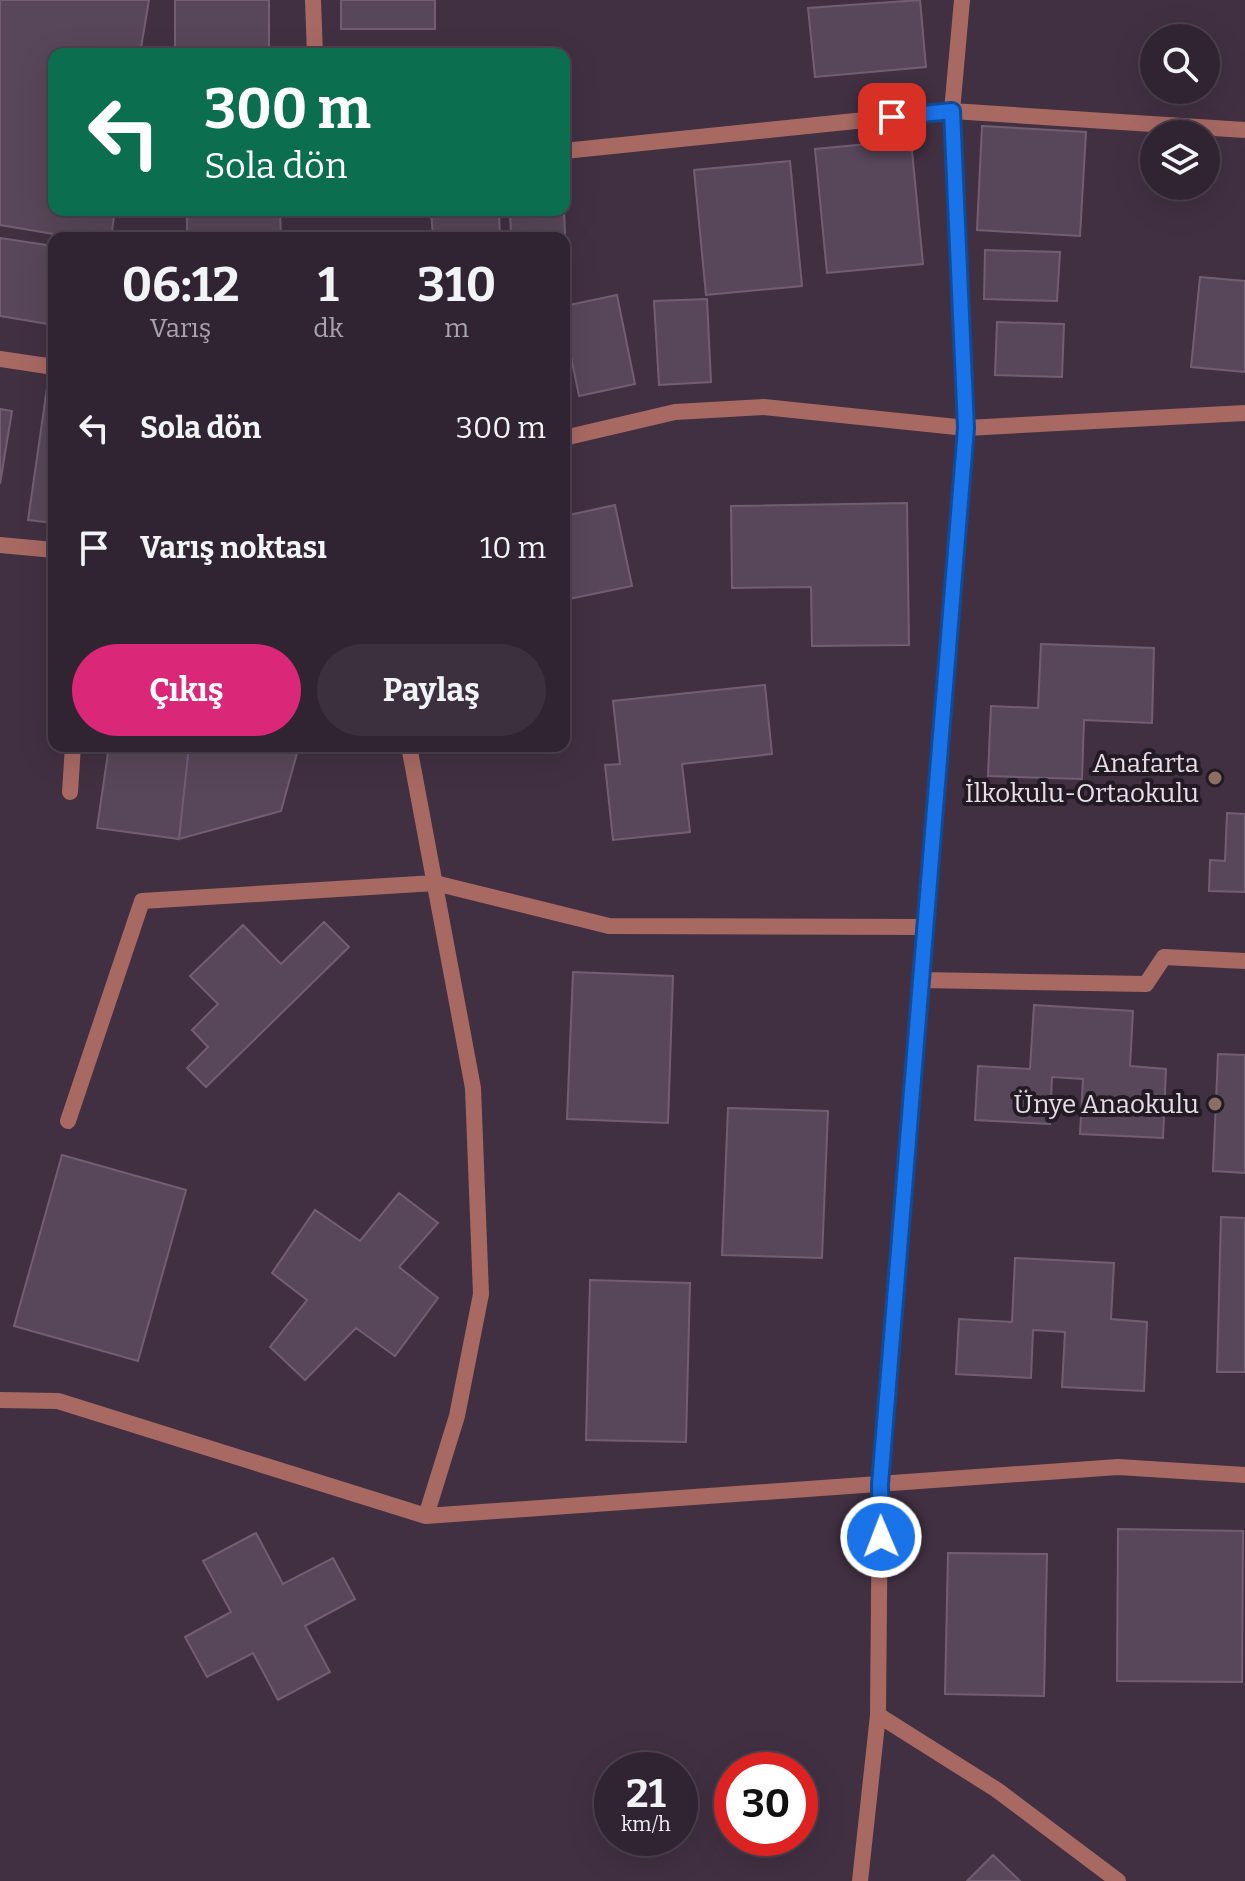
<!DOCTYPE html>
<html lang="tr">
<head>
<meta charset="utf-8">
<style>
	:root { --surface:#312432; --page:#3d303e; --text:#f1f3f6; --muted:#a8a4ac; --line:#4c414d; --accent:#db2777 }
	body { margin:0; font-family:Bitter,serif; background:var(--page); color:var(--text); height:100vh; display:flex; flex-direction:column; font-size:30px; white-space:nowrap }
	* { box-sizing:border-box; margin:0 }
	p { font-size:26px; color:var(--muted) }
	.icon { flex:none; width:44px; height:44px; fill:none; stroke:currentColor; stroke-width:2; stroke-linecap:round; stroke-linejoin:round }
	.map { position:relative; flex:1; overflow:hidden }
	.side { position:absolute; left:48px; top:232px; width:522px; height:520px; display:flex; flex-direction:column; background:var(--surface); border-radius:16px; box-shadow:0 8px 32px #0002,0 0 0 2px var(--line) }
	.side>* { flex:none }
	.banner { position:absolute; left:48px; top:48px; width:522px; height:168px; border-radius:16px; box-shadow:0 8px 32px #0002,0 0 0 2px var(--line); background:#0b6e4f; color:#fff; overflow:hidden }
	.buttons { position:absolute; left:1140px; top:24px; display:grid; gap:16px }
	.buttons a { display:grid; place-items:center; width:80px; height:80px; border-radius:50%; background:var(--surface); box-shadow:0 8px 32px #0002,0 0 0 2px var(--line); font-size:40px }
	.speed { position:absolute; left:594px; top:1752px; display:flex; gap:16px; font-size:40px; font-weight:700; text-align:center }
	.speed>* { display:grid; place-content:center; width:104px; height:104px; border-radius:50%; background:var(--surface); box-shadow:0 8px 32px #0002,0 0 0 2px var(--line); line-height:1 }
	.speed small { font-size:20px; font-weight:400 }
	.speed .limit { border:12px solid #d22; background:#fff; color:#111 }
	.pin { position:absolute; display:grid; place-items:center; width:68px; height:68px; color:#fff; margin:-34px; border-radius:16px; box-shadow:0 4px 12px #0006 }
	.me { position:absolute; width:88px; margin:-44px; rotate:359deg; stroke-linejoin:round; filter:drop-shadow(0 0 6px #0008) }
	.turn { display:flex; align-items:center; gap:28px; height:168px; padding:0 24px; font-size:36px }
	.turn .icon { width:104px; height:104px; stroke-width:2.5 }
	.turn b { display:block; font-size:56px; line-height:68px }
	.eta { display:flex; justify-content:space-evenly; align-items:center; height:136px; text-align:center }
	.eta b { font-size:48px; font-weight:700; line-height:56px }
	.button { display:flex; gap:16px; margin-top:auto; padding:16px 24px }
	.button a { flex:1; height:92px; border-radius:48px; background:var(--accent); color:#fff; font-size:32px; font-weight:700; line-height:92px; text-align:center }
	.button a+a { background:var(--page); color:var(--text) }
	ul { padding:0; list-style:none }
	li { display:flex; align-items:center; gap:24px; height:120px; padding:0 24px }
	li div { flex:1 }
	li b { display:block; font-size:30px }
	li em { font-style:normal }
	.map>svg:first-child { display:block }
	.building { fill:#58475a; stroke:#715e73; stroke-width:2 }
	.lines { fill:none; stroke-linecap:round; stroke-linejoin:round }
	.street { stroke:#a86963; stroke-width:16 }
	.route-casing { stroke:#114b97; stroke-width:20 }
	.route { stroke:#1a73e8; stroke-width:14 }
	.education-dot { fill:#8d6e63; stroke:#231b24; stroke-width:3 }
	.labels { text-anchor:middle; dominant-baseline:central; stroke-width:8; stroke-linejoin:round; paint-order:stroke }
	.poi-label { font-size:26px; fill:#e8dde9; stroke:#231b24; text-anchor:end }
</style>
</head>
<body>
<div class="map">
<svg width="1245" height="1881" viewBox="0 0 1245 1881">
	<rect width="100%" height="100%" fill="#413042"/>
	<path class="building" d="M0 0H149L140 54H54V210H115L111 238H77L0 225Z
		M175 0H269V54H175Z
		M341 0H435V29H341Z
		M920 0 926 67 815 77 808 8Z
		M436 51V54H343V52Z
		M982 126 1086 132 1080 236 977 230Z
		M911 140 923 264 827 273 815 149Z
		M790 161 802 286 706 295 694 170Z
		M187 210H280L281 238H187Z
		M431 210H499L500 238H433Z
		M510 210H564L567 282H564V238H511Z
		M0 238 54 246V325L0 316Z
		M985 250 1060 252 1057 301 984 299Z
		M1200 277 1245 281V372L1191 367Z
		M617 295 635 384 579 396 564 322V306Z
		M707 299 711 382 659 385 654 301Z
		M997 322 1064 324 1062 377 995 375Z
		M47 388 54 389V523L28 520Z
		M0 409 12 411 0 484Z
		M907 503 909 645 812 646 811 587 732 588 731 506Z
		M615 505 632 586 564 600V516Z
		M1041 644 1154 648 1152 723 1084 720 1082 779 988 776 991 706 1038 708Z
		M765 685 772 754 682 764 690 832 613 840 605 765 620 764 613 701Z
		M109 746H189L179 839 97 828Z
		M189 746H299L281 811 179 839Z
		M1227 813 1245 814V892L1209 891 1210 860 1225 861Z
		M324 922 349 947 206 1087 187 1068 208 1047 192 1030 218 1004 190 976 243 925 281 964Z
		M573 972 673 976 668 1123 567 1119Z
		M1034 1005 1133 1011 1130 1066 1166 1069 1163 1138 1080 1134 1083 1079 1052 1077 1050 1124 975 1120 978 1066 1030 1069Z
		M1218 1054 1245 1055V1173L1213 1171Z
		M728 1108 828 1111 822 1258 722 1255Z
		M62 1155 186 1190 138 1361 14 1326Z
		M399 1193 438 1223 399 1267 438 1298 395 1356 356 1328 305 1380 270 1347 307 1300 272 1273 315 1210 360 1241Z
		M1221 1217 1245 1218V1372H1217Z
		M1015 1258 1114 1263 1111 1319 1147 1322 1144 1391 1062 1387 1065 1332 1033 1330 1031 1378 956 1374 959 1319 1012 1322Z
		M590 1280 690 1283 686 1442 586 1440Z
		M1118 1529 1243 1531 1242 1682 1117 1681Z
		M256 1533 283 1584 333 1558 355 1599 305 1626 330 1672 278 1700 253 1653 207 1677 185 1637 231 1612 203 1561Z
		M948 1553 1047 1554 1044 1696 945 1694Z
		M993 1855 1020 1881H967Z"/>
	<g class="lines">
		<path class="street" d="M313 0 315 54
			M962 0 952 111 1245 130
			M564 151 952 111 966 428 880 1484 878 1715 997 1790 1118 1881
			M0 359 54 367
			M564 438 675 412 764 407 966 428 1245 413
			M0 545 54 550
			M409 746 473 1088 481 1294 457 1416 426 1516
			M70 792 73 746
			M921 980 1146 984 1164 957 1245 961
			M68 1121 142 901 435 883 609 926 926 927
			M0 1400 58 1401 426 1516 1118 1467 1245 1475
			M860 1881 878 1715"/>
	</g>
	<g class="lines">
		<g class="route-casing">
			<path id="route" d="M881 1537 880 1484 966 428 952 111 892 117"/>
		</g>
		<use href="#route" class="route"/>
	</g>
	<g class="education-dot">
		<circle cx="1215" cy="778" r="8"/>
		<circle cx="1215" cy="1104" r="8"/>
	</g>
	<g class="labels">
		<g class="poi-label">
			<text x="1199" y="763">Anafarta<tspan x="1199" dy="30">İlkokulu-Ortaokulu</tspan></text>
			<text x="1199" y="1104">Ünye Anaokulu</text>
		</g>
	</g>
</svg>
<div class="buttons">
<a><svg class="icon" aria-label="search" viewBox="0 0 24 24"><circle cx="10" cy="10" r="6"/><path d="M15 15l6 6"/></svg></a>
<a><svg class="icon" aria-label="layers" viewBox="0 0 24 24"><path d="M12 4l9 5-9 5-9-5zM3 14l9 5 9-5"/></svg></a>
</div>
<div class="speed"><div>21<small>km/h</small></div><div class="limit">30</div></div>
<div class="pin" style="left:892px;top:117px;background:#d93025"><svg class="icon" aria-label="arrive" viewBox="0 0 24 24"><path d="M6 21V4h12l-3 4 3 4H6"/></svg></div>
<svg class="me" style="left:881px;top:1537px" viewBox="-20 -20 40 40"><circle r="17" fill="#1a73e8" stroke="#fff" stroke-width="3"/><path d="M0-11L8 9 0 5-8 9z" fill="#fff"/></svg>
<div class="banner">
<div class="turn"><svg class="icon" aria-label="left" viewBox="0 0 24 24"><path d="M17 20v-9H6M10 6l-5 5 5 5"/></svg><div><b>300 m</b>Sola dön</div></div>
</div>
<section class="side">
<div class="eta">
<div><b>06:12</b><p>Varış</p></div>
<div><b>1</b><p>dk</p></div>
<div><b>310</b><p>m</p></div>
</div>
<ul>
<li><svg class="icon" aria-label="left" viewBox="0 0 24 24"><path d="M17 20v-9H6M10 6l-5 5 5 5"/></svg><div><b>Sola dön</b></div><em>300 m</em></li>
<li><svg class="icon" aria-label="arrive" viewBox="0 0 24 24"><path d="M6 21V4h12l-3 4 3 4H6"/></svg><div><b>Varış noktası</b></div><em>10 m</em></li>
</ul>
<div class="button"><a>Çıkış</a><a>Paylaş</a></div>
</section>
</div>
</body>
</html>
